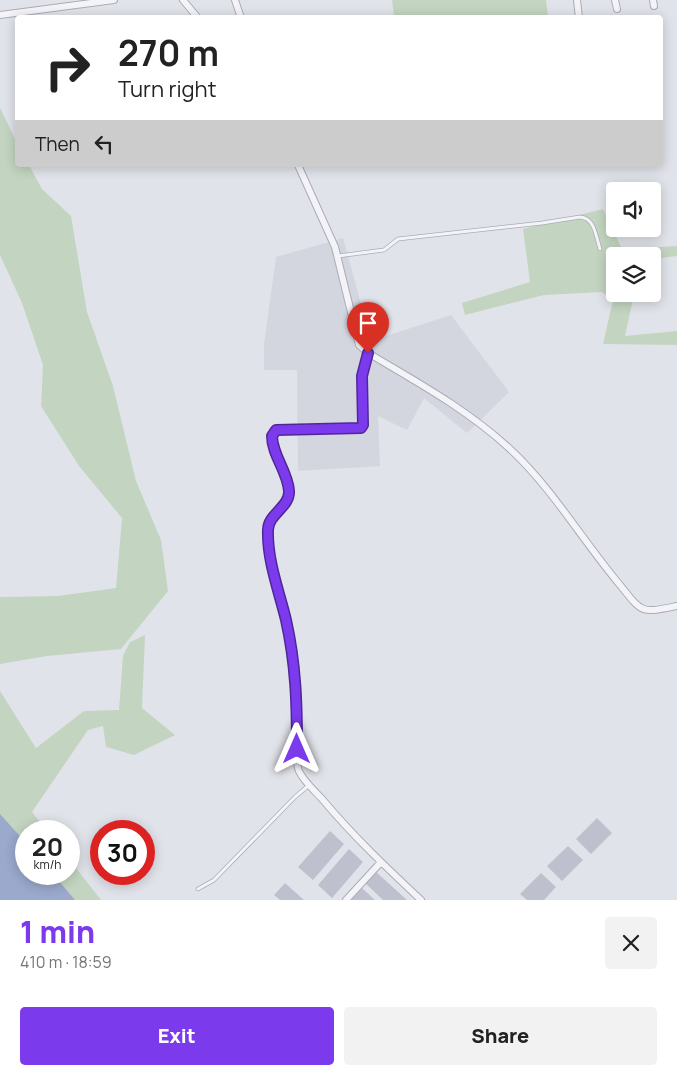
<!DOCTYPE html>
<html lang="en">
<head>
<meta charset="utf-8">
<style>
	:root { --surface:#fff; --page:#f2f2f2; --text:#222; --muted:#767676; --accent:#7c3aed }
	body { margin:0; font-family:Manrope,sans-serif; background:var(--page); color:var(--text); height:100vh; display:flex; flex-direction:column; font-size:19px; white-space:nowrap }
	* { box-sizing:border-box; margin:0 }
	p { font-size:16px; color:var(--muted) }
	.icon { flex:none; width:28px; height:28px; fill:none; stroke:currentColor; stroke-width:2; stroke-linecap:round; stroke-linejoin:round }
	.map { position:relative; height:900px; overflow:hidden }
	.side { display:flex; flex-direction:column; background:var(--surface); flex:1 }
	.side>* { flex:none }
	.banner { position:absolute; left:15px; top:15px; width:648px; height:152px; border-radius:5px; box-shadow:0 2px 12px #0003; background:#fff; color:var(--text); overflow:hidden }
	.buttons { position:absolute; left:606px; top:182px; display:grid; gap:10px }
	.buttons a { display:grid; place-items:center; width:55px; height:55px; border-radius:5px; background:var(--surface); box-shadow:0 2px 12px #0003; font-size:25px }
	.speed { position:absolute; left:15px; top:820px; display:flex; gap:10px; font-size:25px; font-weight:700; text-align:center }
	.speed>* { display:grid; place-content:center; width:65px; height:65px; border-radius:50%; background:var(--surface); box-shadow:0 2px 12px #0003; line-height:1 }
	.speed small { font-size:12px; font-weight:400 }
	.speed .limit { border:8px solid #d22; background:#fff; color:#111 }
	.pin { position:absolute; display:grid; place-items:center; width:42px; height:42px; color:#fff; margin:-51px -21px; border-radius:50% 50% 50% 0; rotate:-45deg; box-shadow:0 0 5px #0007 }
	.pin .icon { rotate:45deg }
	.me { position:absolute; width:55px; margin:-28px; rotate:0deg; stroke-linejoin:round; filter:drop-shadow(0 0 4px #0008) }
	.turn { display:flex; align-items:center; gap:18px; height:105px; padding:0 20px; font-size:22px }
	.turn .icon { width:65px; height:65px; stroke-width:2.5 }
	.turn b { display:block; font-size:35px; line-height:42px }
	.then { display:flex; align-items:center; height:48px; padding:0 20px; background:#0003; gap:10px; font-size:19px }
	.round { display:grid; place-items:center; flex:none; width:52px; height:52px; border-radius:5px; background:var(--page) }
	.head { display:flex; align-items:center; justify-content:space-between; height:85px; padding:0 20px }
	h1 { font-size:30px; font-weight:800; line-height:38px; color:var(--accent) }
	.action { display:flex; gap:10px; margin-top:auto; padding:10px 20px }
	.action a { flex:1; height:58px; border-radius:5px; background:var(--accent); color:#fff; font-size:20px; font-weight:800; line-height:58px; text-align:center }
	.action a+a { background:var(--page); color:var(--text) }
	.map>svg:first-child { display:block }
	.built { fill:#d3d5df }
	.green { fill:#c3d5c1 }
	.water { fill:#9aa9cc }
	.building { fill:#bec1cd }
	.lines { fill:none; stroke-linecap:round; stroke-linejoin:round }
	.service-casing { stroke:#aaacb8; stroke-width:4.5 }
	.minor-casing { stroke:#aaacb8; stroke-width:8 }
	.service { stroke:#f4f4f8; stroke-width:3 }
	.minor { stroke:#f4f4f8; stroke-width:6 }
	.route-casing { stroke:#51269a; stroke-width:12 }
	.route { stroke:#7c3aed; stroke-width:9 }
</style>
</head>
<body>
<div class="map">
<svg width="677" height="900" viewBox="0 0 677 900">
	<rect width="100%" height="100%" fill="#e1e3ea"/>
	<path class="built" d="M343 238 371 341 451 315 509 392 467 433 424 398 407 430 378 416 380 466 298 471 297 370H264V345L276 257Z"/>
	<path class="green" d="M392 0H546L548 17H394Z
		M0 108 17 143 18 165H29L42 189 71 216 87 312 113 386 136 481 161 540 168 591 121 649 47 656 0 664V597L58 596 116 588 122 518 79 466 41 406 43 365 22 303 0 255Z
		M603 209 622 249 677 246V256L653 259 652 256H615V294H633V299L625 336 677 331V345L603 344 613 300 602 292 544 295 465 315 462 303 530 282 523 229Z
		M145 635 142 708 175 735 134 755 106 747 103 726 88 730 32 812 47 831H26V851L0 822V691L36 748 84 711 119 710 123 656 130 642Z
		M69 859 101 900H68L45 874H69Z"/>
	<path class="water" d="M0 814 26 843V874H53L75 900H0Z"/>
	<path class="building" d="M597 818 612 833 591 854 576 839Z
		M330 831 344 844 313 880 298 867Z
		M568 846 583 860 562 881 547 866Z
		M349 849 363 862 332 898 318 885Z
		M375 871 407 900H383L365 883Z
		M541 873 556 887 544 900H527L520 894Z
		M285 883 304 900H280L274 895Z
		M362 888 375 900H351Z"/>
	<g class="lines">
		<g class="service-casing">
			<path id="service" d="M338 256 384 250 398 239 542 223 580 217C595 218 596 237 600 249
				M198 889 214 880 295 797 308 786"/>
		</g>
		<g class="minor-casing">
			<path id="minor" d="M183 0 198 18
				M235 0 241 18
				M577 0 579 18
				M615 0 617 9
				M653 0 654 6
				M0 15 114 0
				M298 165 335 247 359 345 368 353C417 382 468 410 510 449 553 489 582 540 620 585 643 614 641 613 677 606
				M368 353 362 376 363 425 361 428 276 430 273 433 272 439C276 452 292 484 288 497 284 511 267 516 268 532 271 585 295 635 296 688 297 703 294 762 299 771 304 782 315 791 323 800 353 836 387 868 421 900
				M346 900 381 862"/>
		</g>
		<use href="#service" class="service"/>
		<use href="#minor" class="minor"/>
	</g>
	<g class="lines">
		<g class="route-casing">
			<path id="route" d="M297 749C297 704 296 665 286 620 279 591 267 560 268 530 268 514 290 507 289 491 288 472 272 455 272 436L276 430 361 428 363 425 362 376 368 353"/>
		</g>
		<use href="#route" class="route"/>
	</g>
</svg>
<div class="buttons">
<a><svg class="icon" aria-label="sound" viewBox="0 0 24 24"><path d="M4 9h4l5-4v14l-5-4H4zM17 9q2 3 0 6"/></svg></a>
<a><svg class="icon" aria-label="layers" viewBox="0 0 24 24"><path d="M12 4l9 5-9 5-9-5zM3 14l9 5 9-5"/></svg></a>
</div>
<div class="speed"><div>20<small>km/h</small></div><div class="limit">30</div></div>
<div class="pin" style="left:368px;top:353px;background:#d93025"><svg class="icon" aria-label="arrive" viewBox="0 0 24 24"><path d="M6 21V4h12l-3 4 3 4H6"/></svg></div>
<svg class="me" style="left:297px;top:749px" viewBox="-20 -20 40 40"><path d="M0-17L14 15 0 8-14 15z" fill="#7c3aed" stroke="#fff" stroke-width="4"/></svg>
<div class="banner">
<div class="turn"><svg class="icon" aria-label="right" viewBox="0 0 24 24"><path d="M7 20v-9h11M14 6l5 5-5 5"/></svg><div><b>270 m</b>Turn right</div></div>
<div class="then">Then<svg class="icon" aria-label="left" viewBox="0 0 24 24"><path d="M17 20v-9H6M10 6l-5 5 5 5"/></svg></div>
</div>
</div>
<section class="side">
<div class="head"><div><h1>1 min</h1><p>410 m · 18:59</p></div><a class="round"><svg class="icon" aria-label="close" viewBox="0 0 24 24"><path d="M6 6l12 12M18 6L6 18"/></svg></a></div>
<div class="action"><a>Exit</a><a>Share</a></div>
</section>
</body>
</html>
